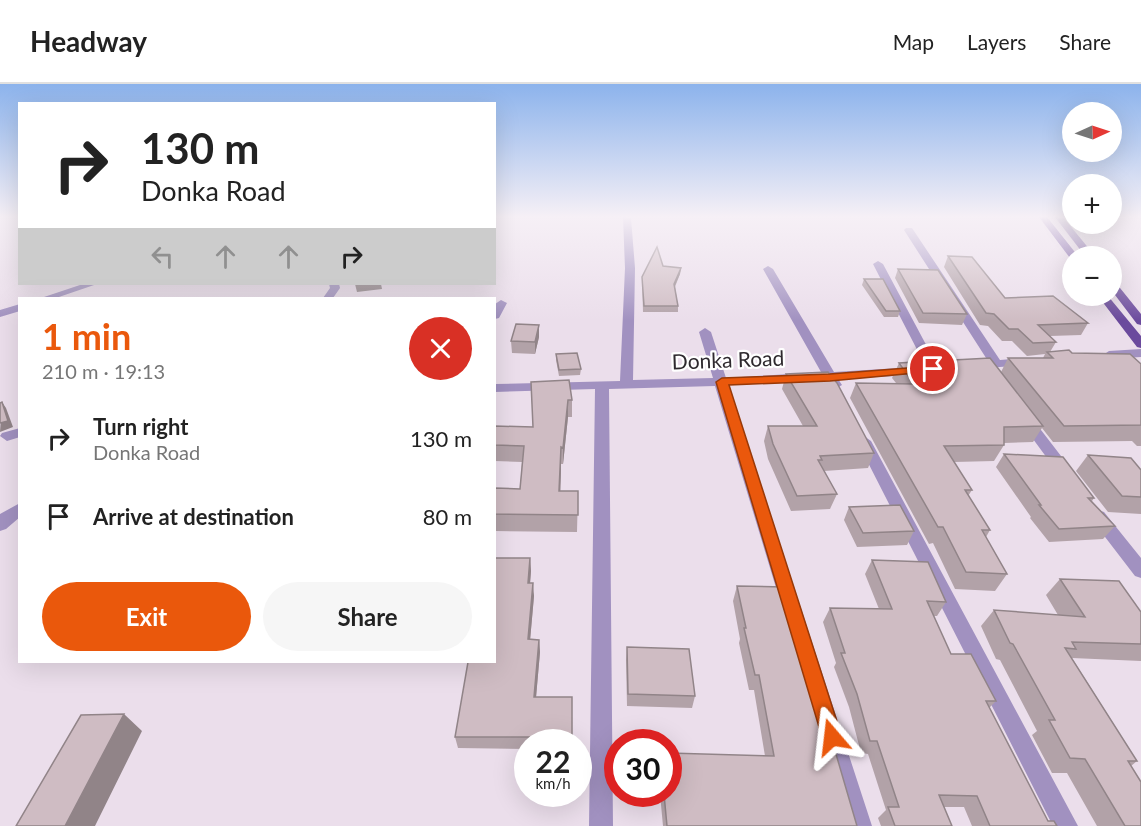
<!DOCTYPE html>
<html lang="en">
<head>
<meta charset="utf-8">
<style>
	:root { --surface:#fff; --page:#f6f6f6; --text:#222; --muted:#767676; --line:#e0e0e0; --accent:#ea580c }
	body { margin:0; font-family:Lato,sans-serif; background:var(--page); color:var(--text); height:100vh; display:flex; flex-direction:column; font-size:22px; white-space:nowrap }
	* { box-sizing:border-box; margin:0 }
	p { font-size:20px; color:var(--muted) }
	.icon { flex:none; width:33px; height:33px; fill:none; stroke:currentColor; stroke-width:2; stroke-linecap:round; stroke-linejoin:round }
	.map { position:relative; flex:1; overflow:hidden }
	.drawer { position:absolute; left:18px; top:213px; width:478px; height:366px; display:flex; flex-direction:column; background:var(--surface); border-radius:0px; box-shadow:0 6px 24px #0002 }
	.drawer>* { flex:none }
	.guide { position:absolute; left:18px; top:18px; width:478px; height:183px; border-radius:0px; box-shadow:0 6px 24px #0002; background:#fff; color:var(--text); overflow:hidden }
	.needle { width:39px; rotate:87deg }
	.tools { position:absolute; left:1062px; top:18px; display:grid; gap:12px }
	.tools a { display:grid; place-items:center; width:60px; height:60px; border-radius:50%; background:var(--surface); box-shadow:0 6px 24px #0002; font-size:30px }
	.speed { position:absolute; left:514px; top:645px; display:flex; gap:12px; font-size:30px; font-weight:700; text-align:center }
	.speed>* { display:grid; place-content:center; width:78px; height:78px; border-radius:50%; background:var(--surface); box-shadow:0 6px 24px #0002; line-height:1 }
	.speed small { font-size:15px; font-weight:400 }
	.speed .limit { border:9px solid #d22; background:#fff; color:#111 }
	.pin { position:absolute; display:grid; place-items:center; width:51px; height:51px; color:#fff; margin:-26px; border:3px solid #fff; border-radius:50%; box-shadow:0 2px 6px #0007 }
	.me { position:absolute; width:66px; margin:-33px; rotate:343deg; stroke-linejoin:round; filter:drop-shadow(0 0 4px #0008) }
	.turn { display:flex; align-items:center; gap:21px; height:126px; padding:0 24px; font-size:27px }
	.turn .icon { width:78px; height:78px; stroke-width:2.5 }
	.turn b { display:block; font-size:42px; line-height:51px }
	.lanes { display:flex; align-items:center; height:57px; padding:0 24px; background:#0003; justify-content:center; gap:30px; direction:ltr }
	.lanes .off { opacity:.35 }
	.round { display:grid; place-items:center; flex:none; width:63px; height:63px; border-radius:32px; background:var(--page) }
	.summary { display:flex; align-items:center; justify-content:space-between; height:102px; padding:0 24px }
	h1 { font-size:36px; font-weight:700; line-height:45px; color:var(--accent) }
	.button { display:flex; gap:12px; margin-top:auto; padding:12px 24px }
	.button a { flex:1; height:69px; border-radius:36px; background:var(--accent); color:#fff; font-size:24px; font-weight:700; line-height:69px; text-align:center }
	.button a+a { background:var(--page); color:var(--text) }
	ul { padding:0; list-style:none }
	li { display:flex; align-items:center; gap:18px; height:78px; padding:0 24px }
	li div { flex:1 }
	li b { display:block; font-size:22px }
	li em { font-style:normal }
	header { display:flex; align-items:center; gap:36px; box-sizing:border-box; height:84px; padding:0 30px; background:var(--surface); border-bottom:2px solid var(--line) }
	header strong { font-size:28px }
	nav { display:flex; gap:33px; margin-inline-start:auto; font-size:21px }
	.map>svg:first-child { display:block }
	.lines { fill:none; stroke-linecap:round; stroke-linejoin:round }
	.minor { fill:#a191c0; fill-rule:evenodd }
	.major { fill:#6b4a9d; fill-rule:evenodd }
	.wall { fill:#b2a2a8 }
	.shaded-wall { fill:#918488 }
	.building { fill:#cfbcc3; stroke:#918488; stroke-width:1.5 }
	.route { fill:#ea580c; stroke:#983908; stroke-width:1.5 }
	.labels { text-anchor:middle; dominant-baseline:central; stroke-width:4.5; stroke-linejoin:round; paint-order:stroke }
	.street-label { font-size:21px; fill:#2f2a2f; stroke:#fff }
</style>
</head>
<body>
<header>
<strong>Headway</strong>
<nav><a>Map</a><a>Layers</a><a>Share</a></nav>
</header>
<div class="map">
<svg width="1141" height="742" viewBox="0 0 1141 742">
	<rect width="100%" height="100%" fill="#ebdeeb"/>
	<g class="lines">
		<path class="minor" d="M623 133 631 134 635 184 633 296 713 294 699 248 705 244 711 248 726 294 821 288 763 185 768 182 773 185 834 288 915 283 921 287 915 291 838 295 842 301 835 305 830 304 825 296 728 301 872 742H848L715 302 609 305 613 742H589L595 305 495 308V300L620 297 625 184Z
			M906 144H912L1000 276 1025 274 1031 278 1029 281 970 285 968 282 970 279 988 277 904 146Z
			M878 177 883 180 939 285 938 288H928L927 285 873 180Z
			M83 200H97L56 214H41Z
			M329 200H339L340 204 333 214H323L330 204Z
			M501 216 507 219 499 234 495 235V220Z
			M20 220V227L0 233V226Z
			M1141 265V273L1109 275 1103 271 1109 267Z
			M1026 332 1031 333 1071 385 1074 389 1071 393H1061L1019 336Z
			M20 344V353L7 357 0 352 2 349Z
			M864 352 871 357 1078 742H1053L857 357Z
			M20 419V433L6 445 0 447V430Z
			M1098 426 1104 428 1141 474V494L1135 492 1092 436 1090 432 1092 428Z"/>
		<path class="major" d="M1039 133H1047L1078 172 1070 174Z
			M1055 133H1063L1095 172H1085Z
			M1112 198 1116 199 1141 230V241L1137 240 1112 207Z
			M1098 212H1108L1141 252V264L1137 263Z"/>
	</g>
	<path class="wall" d="M948 172 1005 214 1088 239 1081 251 1050 252 1056 258 1050 268 1072 269 1141 280V362H1137L1132 357 1053 358 1042 344 1033 358 1004 359V361L994 377 954 378 972 406 968 412 990 446 986 453 1007 490 995 507 955 505 933 459 929 460 850 314 856 299H896L892 294 899 279 1001 288 1008 274H1043L1045 270 1027 272 1012 257H1002L988 242 980 241 944 183Z
		M663 182 681 184 680 190 675 203 678 222V228H643L642 193Z
		M898 185 967 230 962 241 919 239 895 194Z
		M864 195 900 227 898 233H884L862 201Z
		M539 253 535 270 512 269 511 257Z
		M556 270 581 285 580 291 559 292 556 276Z
		M786 290 874 369 868 384 824 387 837 410 830 425 791 427 768 375 764 357 768 342H803L782 305Z
		M531 298 572 316V333H568L563 380H561L560 407H578L577 448 495 447V404L520 405 522 378 495 377V342L533 343Z
		M1004 370 1094 414 1092 417 1115 442 1103 455 1049 458 1030 434 1031 433 996 383Z
		M1088 371 1141 386V430L1108 428 1076 387Z
		M849 423 914 447 907 461 857 463 844 436Z
		M530 474 531 487 530 499 534 512 530 556H539L540 568 536 613H572V658H528V665L458 664 455 653Z
		M872 476 946 518 937 532H933L951 570 996 617 989 624 1048 737 1057 742H972L964 723H944L952 742H881L878 734 886 726 868 670 861 669 849 623 834 583 836 579 823 538 830 524 879 525 865 490Z
		M1060 495 1141 528V577L1072 574 1137 677 1131 682 1141 742H1097L1067 689H1052L1032 651 1037 647 1000 576 996 575 981 542 994 526 1058 531 1046 511Z
		M737 502 857 742H663L660 710H669L765 672 754 606H749L739 559 740 555 733 517Z
		M627 563 695 612 692 624 627 622 626 576Z"/>
	<path class="shaded-wall" d="M681 184 680 190 673 206 674 200Z
		M355 200H381L382 205 357 208Z
		M539 241V253L535 270V258Z
		M568 316V333L563 380V364Z
		M2 318 6 324 13 343 0 348Z
		M561 363V380L560 424 559 407Z
		M530 474 531 487 529 512 528 499Z
		M533 499 534 512 529 568 528 555Z
		M539 556 540 568 535 625 534 613Z
		M124 630 142 647 95 742H65Z"/>
	<path class="building" d="M657 163 663 182 681 184 674 200 678 222H644L642 193Z
		M948 172 972 173 1005 214 1053 212 1088 239 1038 241 1056 258 1033 259 1018 245H1009L994 230 986 229Z
		M898 185 938 186 967 230 923 229Z
		M864 195H883L900 227H886Z
		M516 240 539 241 535 258 511 257Z
		M1069 266 1072 269 1130 270 1141 280V341L1064 342 1008 274H1053L1047 268Z
		M577 269 581 285 559 286 556 270Z
		M990 274 1043 342 1004 343V361L944 362 972 406H965L990 446H982L1007 490 966 488 943 443H938L856 299 914 300 899 279Z
		M828 288 837 299 874 369 820 372 822 376H818L837 410 797 412 773 360 768 342H817L786 290Z
		M569 296 572 316H568L563 364 561 363 559 407H578V431L495 430V404L520 405 524 362 495 361V342L533 343 531 298Z
		M2 318 8 337 0 339V319Z
		M1004 370 1063 373 1094 414H1088L1115 442 1059 445 1039 421H1041Z
		M1088 371 1131 374 1141 386V413L1122 412Z
		M900 421 914 447 863 449 849 423Z
		M495 474H530L528 499H533L528 555 539 556 534 613H572V653H455L468 578H495Z
		M872 476 928 478 946 518 927 517 951 570H971L996 617H986L1048 737H1054L1057 742H990L977 712 939 711 952 742H895L888 723H899L877 657H870L857 610 841 569H845L830 524 892 525Z
		M1060 495 1119 497 1141 528V560L1072 558 1076 565 1065 564 1137 677H1128L1141 698V742H1125L1085 675 1070 674 1049 636H1055L1013 560 1010 559 994 526 1085 533Z
		M737 502 784 503 831 653 857 742H667L664 710H669V669L774 672 759 591H755L744 544H746Z
		M627 563 689 565 695 612 628 610Z
		M124 630 65 742H16L81 631Z"/>
	<linearGradient id="sky" x2="0" y2="1"><stop stop-color="#8cb3ec"/><stop offset="0.56" stop-color="#f6f0f6"/><stop offset="1" stop-color="#f6f0f6" stop-opacity="0"/></linearGradient>
	<rect width="1141" height="237" fill="url(#sky)"/>
	<path class="route" d="M933 282 937 283V287L830 297 729 301 842 653 839 660 832 663 825 660 822 653 716 298 722 294 830 290Z"/>
	<g class="labels">
		<g class="street-label">
			<text transform="translate(728 275) rotate(-2)">Donka Road</text>
		</g>
	</g>
</svg>
<div class="tools">
<a><svg class="needle" viewBox="-14 -14 28 28"><path d="M0-13l5 13h-10z" fill="#e53935"/><path d="M0 13l5-13h-10z" fill="#767676"/></svg></a>
<a>+</a>
<a>−</a>
</div>
<div class="speed"><div>22<small>km/h</small></div><div class="limit">30</div></div>
<div class="pin" style="left:933px;top:285px;background:#d93025"><svg class="icon" aria-label="arrive" viewBox="0 0 24 24"><path d="M6 21V4h12l-3 4 3 4H6"/></svg></div>
<svg class="me" style="left:832px;top:653px" viewBox="-20 -20 40 40"><path d="M0-17L14 15 0 8-14 15z" fill="#ea580c" stroke="#fff" stroke-width="4"/></svg>
<div class="guide">
<div class="turn"><svg class="icon" aria-label="right" viewBox="0 0 24 24"><path d="M7 20v-9h11M14 6l5 5-5 5"/></svg><div><b>130 m</b>Donka Road</div></div>
<div class="lanes"><svg class="icon off" aria-label="left" viewBox="0 0 24 24"><path d="M17 20v-9H6M10 6l-5 5 5 5"/></svg><svg class="icon off" aria-label="ahead" viewBox="0 0 24 24"><path d="M12 20V5M6 11l6-6 6 6"/></svg><svg class="icon off" aria-label="ahead" viewBox="0 0 24 24"><path d="M12 20V5M6 11l6-6 6 6"/></svg><svg class="icon" aria-label="right" viewBox="0 0 24 24"><path d="M7 20v-9h11M14 6l5 5-5 5"/></svg></div>
</div>
<section class="drawer">
<div class="summary"><div><h1>1 min</h1><p>210 m · 19:13</p></div><a class="round" style="background:#d93025;color:#fff"><svg class="icon" aria-label="close" viewBox="0 0 24 24"><path d="M6 6l12 12M18 6L6 18"/></svg></a></div>
<ul>
<li><svg class="icon" aria-label="right" viewBox="0 0 24 24"><path d="M7 20v-9h11M14 6l5 5-5 5"/></svg><div><b>Turn right</b><p>Donka Road</p></div><em>130 m</em></li>
<li><svg class="icon" aria-label="arrive" viewBox="0 0 24 24"><path d="M6 21V4h12l-3 4 3 4H6"/></svg><div><b>Arrive at destination</b></div><em>80 m</em></li>
</ul>
<div class="button"><a>Exit</a><a>Share</a></div>
</section>
</div>
</body>
</html>
